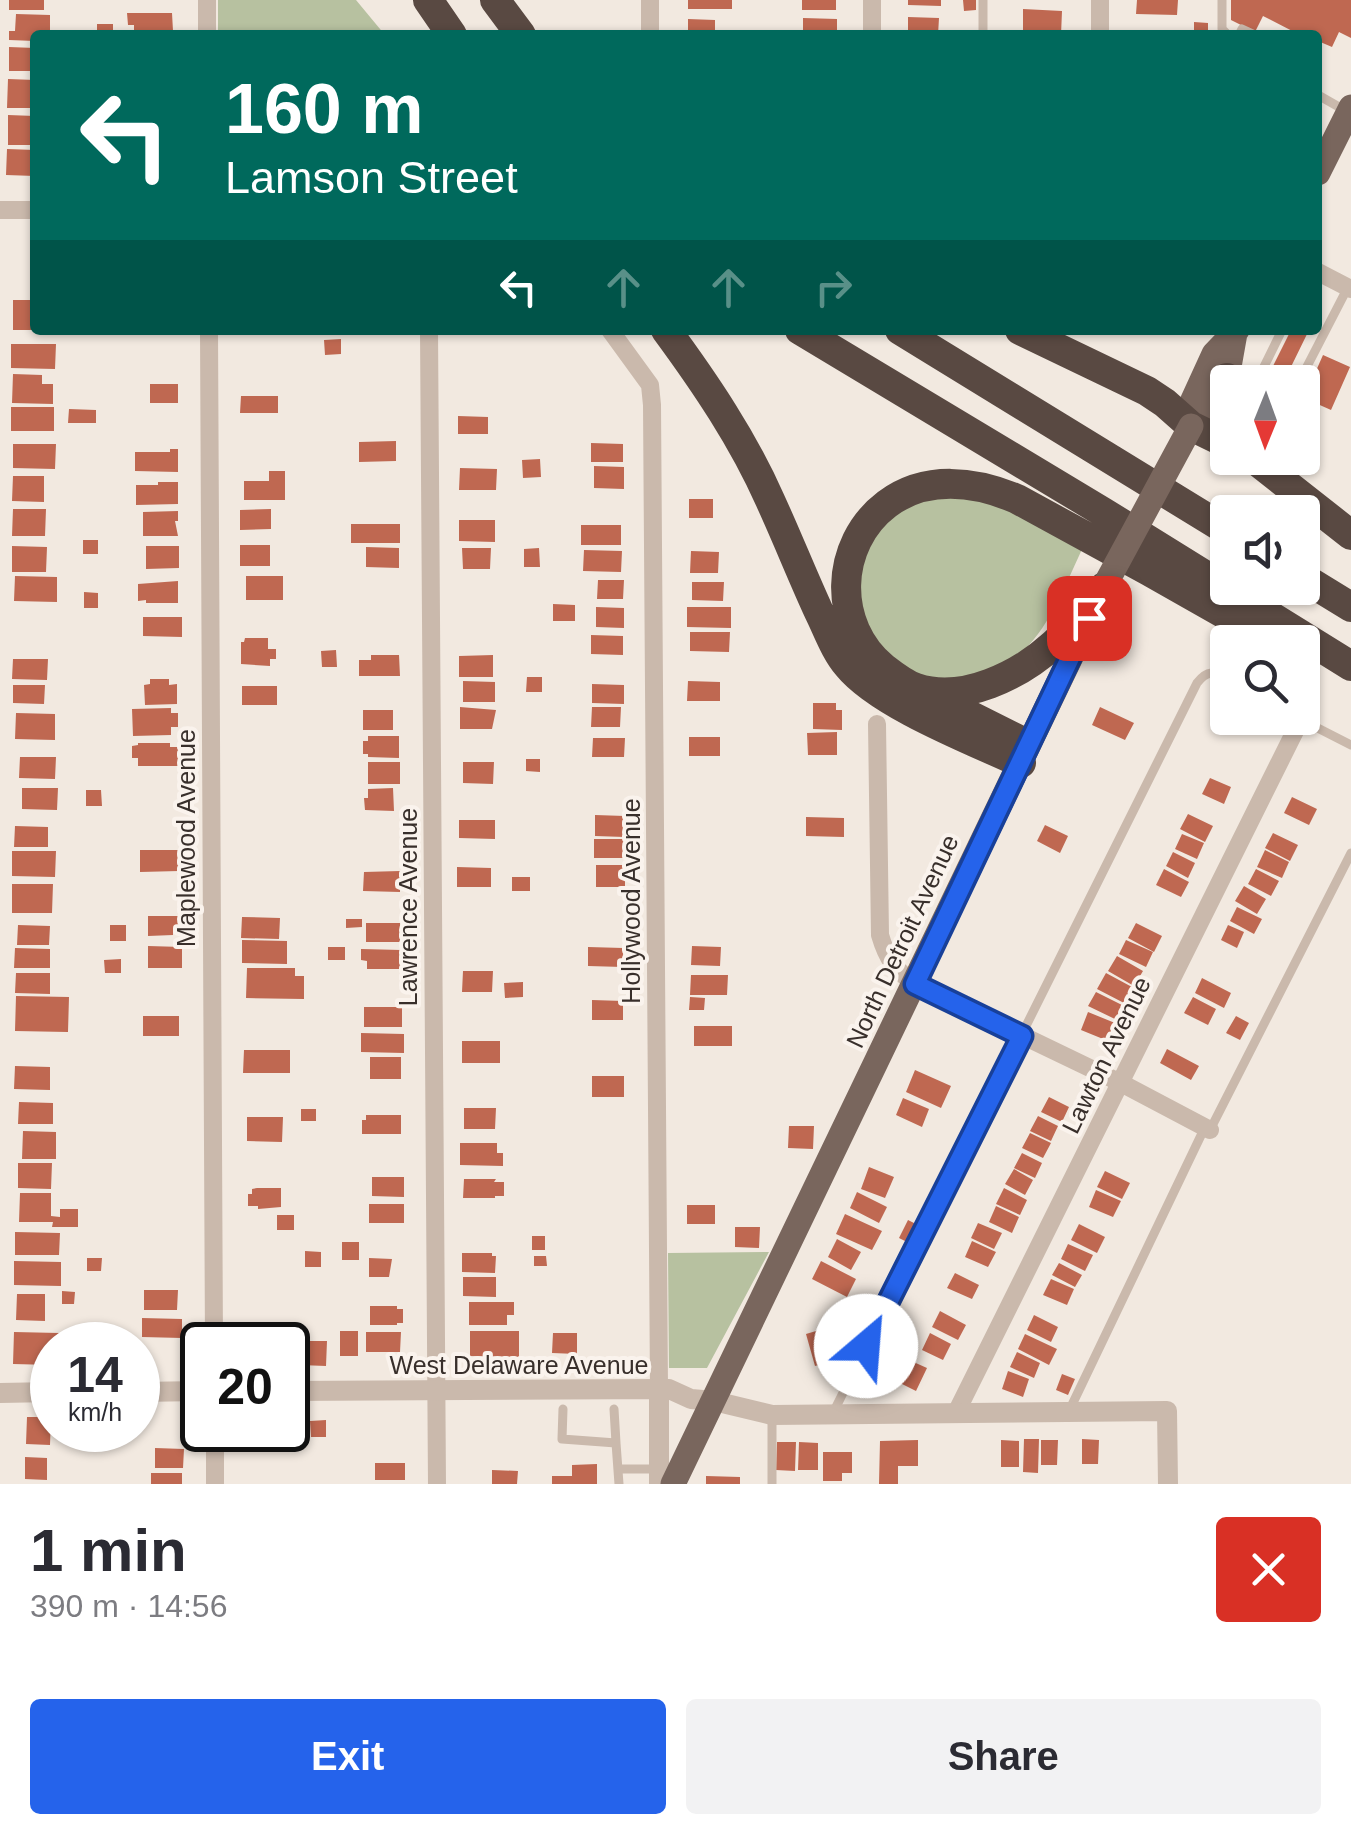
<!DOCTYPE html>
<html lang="en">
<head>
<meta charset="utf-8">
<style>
	:root { --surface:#fff; --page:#f2f2f3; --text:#2b2b33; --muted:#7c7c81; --accent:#2563eb }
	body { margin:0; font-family:Arial,sans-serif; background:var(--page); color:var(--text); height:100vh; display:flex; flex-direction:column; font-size:38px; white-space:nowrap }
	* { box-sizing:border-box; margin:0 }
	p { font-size:32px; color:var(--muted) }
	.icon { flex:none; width:55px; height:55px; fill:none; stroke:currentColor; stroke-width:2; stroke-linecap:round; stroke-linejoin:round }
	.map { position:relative; height:1484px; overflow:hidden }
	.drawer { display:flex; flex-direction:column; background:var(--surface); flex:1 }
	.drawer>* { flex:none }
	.hud { position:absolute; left:30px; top:30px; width:1292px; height:305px; border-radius:10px; box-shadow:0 2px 8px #0004; background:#00695c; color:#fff; overflow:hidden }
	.needle { width:65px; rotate:181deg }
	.controls { position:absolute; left:1210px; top:365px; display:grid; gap:20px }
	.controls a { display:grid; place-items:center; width:110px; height:110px; border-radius:10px; background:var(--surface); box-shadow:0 2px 8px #0004; font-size:50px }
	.speed { position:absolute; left:30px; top:1322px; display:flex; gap:20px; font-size:50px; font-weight:700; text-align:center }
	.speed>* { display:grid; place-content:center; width:130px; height:130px; border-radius:50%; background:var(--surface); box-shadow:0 2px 8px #0004; line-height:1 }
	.speed small { font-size:25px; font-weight:400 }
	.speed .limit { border:5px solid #111; border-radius:15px; background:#fff; color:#111 }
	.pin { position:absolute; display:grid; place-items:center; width:85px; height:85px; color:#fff; margin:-42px; border-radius:20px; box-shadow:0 5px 15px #0006 }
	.me { position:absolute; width:110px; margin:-55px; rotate:27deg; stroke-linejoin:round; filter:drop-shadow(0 0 8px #0008) }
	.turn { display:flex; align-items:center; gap:35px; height:210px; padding:0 30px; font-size:45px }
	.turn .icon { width:130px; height:130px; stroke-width:2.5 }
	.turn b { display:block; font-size:70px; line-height:85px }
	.lanes { display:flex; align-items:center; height:95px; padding:0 30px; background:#0003; justify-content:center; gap:50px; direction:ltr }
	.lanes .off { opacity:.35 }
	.round { display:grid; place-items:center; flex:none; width:105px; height:105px; border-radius:10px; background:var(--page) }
	.head { display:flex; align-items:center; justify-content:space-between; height:170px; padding:0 30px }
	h1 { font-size:60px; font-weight:700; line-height:75px }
	.action { display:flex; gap:20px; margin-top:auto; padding:20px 30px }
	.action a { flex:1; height:115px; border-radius:10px; background:var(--accent); color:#fff; font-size:40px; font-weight:700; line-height:115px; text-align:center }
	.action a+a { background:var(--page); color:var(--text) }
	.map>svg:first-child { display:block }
	.green { fill:#b7c1a0 }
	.building { fill:#bf6851 }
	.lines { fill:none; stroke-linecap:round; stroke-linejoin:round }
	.service { stroke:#cab9ac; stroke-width:9 }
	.minor { stroke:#cab9ac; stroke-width:18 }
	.tertiary { stroke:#cab9ac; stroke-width:20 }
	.primary { stroke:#79665d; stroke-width:25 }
	.motorway { stroke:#594942; stroke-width:30 }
	.primary-bridge { stroke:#79665d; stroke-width:25 }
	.route-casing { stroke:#184099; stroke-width:25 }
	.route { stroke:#2563eb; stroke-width:18 }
	.labels { text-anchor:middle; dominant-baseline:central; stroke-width:8; stroke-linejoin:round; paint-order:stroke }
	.street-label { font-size:25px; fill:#382f2b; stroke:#faf3ed }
</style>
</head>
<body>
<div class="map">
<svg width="1351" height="1484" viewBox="0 0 1351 1484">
	<rect width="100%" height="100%" fill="#f2e9e0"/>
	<path class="green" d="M218 0H356L385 35H218Z
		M981 493 1084 545C1056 604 1035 673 960 679 951 680 938 683 929 682 918 679 887 657 876 650L853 580 876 521 901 503Z
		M769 1252 707 1368H669L668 1253Z"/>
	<path class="building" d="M9 0H44V10H9Z
		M688 0H732V9H688Z
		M802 0H836V10H802Z
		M908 0H941V6L908 5Z
		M963 0H976V10L964 11Z
		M1137 0H1178L1177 15 1136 14Z
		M1231 0H1351V38L1339 32 1332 47 1318 41V35H1300L1263 16 1255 32 1231 20Z
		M1023 9 1062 11 1061 35H1023Z
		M127 13H172L173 31H168V35H134V25H128Z
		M16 14 50 15V35H35V41L9 40V31H15Z
		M908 17 939 18 938 35H908Z
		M803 18 837 19V35H803Z
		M688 19 715 20V35H688Z
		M1194 22 1208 23V35H1194Z
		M97 24H113V33L97 35Z
		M9 47 35 48V71H9Z
		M8 79 35 80V108H7Z
		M8 115 35 116V145H8Z
		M7 149 35 150V176L6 175Z
		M13 300H35V330H13Z
		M1291 330H1309L1287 375 1272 368Z
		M341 339V354L325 355 324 340Z
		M11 344H56L55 369 11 368Z
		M1323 355 1350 367 1331 410 1304 398Z
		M13 374 42 375V384H53V404L12 403Z
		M150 384H178V403H150Z
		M241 396H278V413H240Z
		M11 407H54V431H11Z
		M69 409 96 410V423H68Z
		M458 416 488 417V434H458Z
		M396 441V461L359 462V442Z
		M591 443 623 444V462H591Z
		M13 444H56L55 469 13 468Z
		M170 449H178V472L135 471V452H170Z
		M540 459 541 477 523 478 522 460Z
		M594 466 624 467V489L594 488Z
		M460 468 497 469 496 490H459Z
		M269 471H285V500H244V481H269Z
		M13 476H44V502L12 501Z
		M158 482H178V504L136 505V485H158Z
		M689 499H713V518H689Z
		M13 509H46L45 536H12Z
		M271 509V529L240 530V510Z
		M178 511V521H175L178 536H143V512Z
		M459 520H495V542L459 541Z
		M351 524H400V543H351Z
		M581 525H621V545H581Z
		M83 540H98V554H83Z
		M240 545H270V566H240Z
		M12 546 47 547 46 572H12Z
		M146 546H179V568L146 569Z
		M366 547 399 548V568L366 567Z
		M462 548H491L490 569H463Z
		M539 548 540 567H524V549Z
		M584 550 622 551 621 572 583 571Z
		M691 551 719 552 718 573H690Z
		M15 576 57 577V602L14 601Z
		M246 576H283V600H246Z
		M598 580H624L623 599H597Z
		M178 581V603H146V600L138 601V584Z
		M692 582H724L723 601 692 600Z
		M84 592 98 593V608H84Z
		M553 604 575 605V621H553Z
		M596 607 624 608V628L596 627Z
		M687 607H731V628L687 627Z
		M143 617H182V637L143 636Z
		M690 632H730L729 652 690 651Z
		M591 635 623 636V655L591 654Z
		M245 638H268V649H276V659H270V666L241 664V642H244Z
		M336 650 337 667H322L321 651Z
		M371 655H399L400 676H359V660H371Z
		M493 655V677H459V656Z
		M13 659H48L47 680 12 679Z
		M527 677H542V692H526Z
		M150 679H169V685L177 684V704L145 705 144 685 150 684Z
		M463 681 495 682V702H463Z
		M688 681 720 682V701H687Z
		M592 684 624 685V704L592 703Z
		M13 685H45L44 704 13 703Z
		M242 686H277V705H242Z
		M813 703H836V710H842V730L813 729Z
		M460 707 496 710 492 729H460Z
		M592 707H621L620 727H591Z
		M1100 707 1134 723 1125 740 1092 725Z
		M171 708V713H178V727H171V735L133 736 132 709Z
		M363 710H393V730H363Z
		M16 713 55 714V740L15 739Z
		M1235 718H1269L1261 733 1234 720Z
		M837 732V755H808L807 733Z
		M368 736H399V758L368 757V754H363V741H368Z
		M689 737H720V756H689Z
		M593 738H625L624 757H592Z
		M138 743H170V747H179V766H138V758H132V746L138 745Z
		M20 757H56L55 779 19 778Z
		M526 759H540V772L526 771Z
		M368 762H400V784H368Z
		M463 762H494L493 784 463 783Z
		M1210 778 1231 787 1224 804 1202 794Z
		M22 788H58L57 810 22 809Z
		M393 788 394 811 365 810 364 798H368V789Z
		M86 790H101L102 806H86Z
		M1292 797 1317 809 1309 825 1284 813Z
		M1188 814 1213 826 1205 842 1180 829Z
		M595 815 625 816V837L595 836Z
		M806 817 844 818V837L806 836Z
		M459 820H495V839L459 838Z
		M1045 825 1068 836 1060 853 1037 841Z
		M15 826 48 827V847H14Z
		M1273 833 1298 845 1290 861 1265 848Z
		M1182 834 1204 843 1197 859 1175 849Z
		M594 839H625V858H594Z
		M140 850H179V871L140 872Z
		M1265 850 1289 862 1282 878 1257 867Z
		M12 851H56L55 877 12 876Z
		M1173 852 1195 863 1188 878 1166 866Z
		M596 865H625V887H596Z
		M457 867 491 868V887H457Z
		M1164 869 1189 882 1181 897 1156 885Z
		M1256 869 1279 881 1271 896 1248 884Z
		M400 871V892L363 891 364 872Z
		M512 877H530V891H512Z
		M12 884H53L52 913H12Z
		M1244 886 1266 899 1257 914 1235 901Z
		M1237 907 1262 919 1254 934 1230 921Z
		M148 916H179V928H173V935L148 936Z
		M242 917 280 918 279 939 241 938Z
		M346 919H362V927L346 928Z
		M366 923H400V942H366Z
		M1136 923 1162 936 1154 952 1128 938Z
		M18 925 50 926 49 945H17Z
		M110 925H126V941H110Z
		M1228 925 1244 932 1237 948 1221 940Z
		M242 940 287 941V964L242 963Z
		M1126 940 1153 952 1146 967 1119 954Z
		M148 946 182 947V968H148Z
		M692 946 721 947 720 966 691 965Z
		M328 947H345V960H328Z
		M588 947 623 948V967L588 966Z
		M15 948 50 949V968H14Z
		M361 949 401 950V969H367V961L361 960Z
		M1117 956 1143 971 1134 986 1108 971Z
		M121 959V973H105L104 960Z
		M247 968H295V976H304V999L246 998Z
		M463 971H493L492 992H462Z
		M16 973H50V994L15 993Z
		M1106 973 1132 987 1124 1003 1097 989Z
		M691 975H728L727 995H690Z
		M1202 978 1231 993 1224 1008 1195 993Z
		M523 982V997L505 998 504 983Z
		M1096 992 1124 1006 1117 1020 1088 1006Z
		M16 996 69 997 68 1032 15 1031Z
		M690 997 705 998 704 1010H689Z
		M1193 997 1216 1009 1208 1025 1184 1013Z
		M592 1000 623 1001V1020H592Z
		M364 1007H402V1027H364Z
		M1088 1012 1115 1023 1108 1041 1081 1030Z
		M143 1016H179V1036H143Z
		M1236 1016 1249 1023 1240 1040 1226 1033Z
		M694 1026H732V1046H694Z
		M361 1033 404 1034V1053L361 1052Z
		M462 1041H500V1063H462Z
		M1167 1049 1199 1066 1191 1080 1160 1063Z
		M244 1050H290V1073H243Z
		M370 1057H401V1079H370Z
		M15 1066 50 1067V1090L14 1089Z
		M915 1070 951 1086 941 1108 906 1092Z
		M592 1076H624V1097H592Z
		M1049 1097 1069 1107 1062 1122 1041 1112Z
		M903 1098 929 1109 922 1127 896 1115Z
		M19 1102 53 1103V1124H18Z
		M464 1108H496L495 1129H464Z
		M301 1109H316V1121H301Z
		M366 1115H401V1134H362V1120H366Z
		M1038 1116 1058 1126 1051 1141 1030 1131Z
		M247 1117H283L282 1142 247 1141Z
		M789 1126H814L813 1149 788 1148Z
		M23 1131 56 1132V1159H22Z
		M1030 1133 1051 1143 1043 1158 1022 1148Z
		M460 1143H497V1153H503V1166L460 1165Z
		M1022 1153 1042 1163 1035 1178 1014 1168Z
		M18 1163H52L51 1189 18 1188Z
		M869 1167 894 1177 885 1198 861 1189Z
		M1014 1169 1033 1180 1025 1195 1005 1184Z
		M1105 1171 1130 1183 1122 1199 1097 1187Z
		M372 1177H404V1197L372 1196Z
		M464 1179H496L494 1182H504V1196H495V1198H463Z
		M257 1188H281V1207L258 1209V1206H248V1194H252V1189Z
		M1004 1188 1027 1200 1020 1215 996 1204Z
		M1096 1190 1121 1201 1113 1217 1089 1207Z
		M857 1192 887 1207 879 1223 850 1208Z
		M20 1193H51V1216L60 1217V1209H78V1227H52L53 1222H19Z
		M369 1204H404V1223H369Z
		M687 1205H715V1224H687Z
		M996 1206 1019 1217 1012 1233 989 1222Z
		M845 1214 882 1231 872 1250 836 1234Z
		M277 1215H294V1230H277Z
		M908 1220 920 1226 911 1244 899 1238Z
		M978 1223 1002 1233 994 1249 971 1238Z
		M1079 1224 1105 1237 1097 1253 1071 1240Z
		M735 1227H760L759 1248 735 1247Z
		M15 1232 60 1233 59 1255H15Z
		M532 1236H545V1250H532Z
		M837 1239 861 1252 851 1270 828 1257Z
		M972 1241 996 1252 988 1267 965 1257Z
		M342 1242H359V1260H342Z
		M1068 1244 1093 1255 1085 1271 1061 1259Z
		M305 1251 321 1252V1267H305Z
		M462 1253H492V1256H496L495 1273 462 1272Z
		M534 1256H546L547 1266H534Z
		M87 1258H102L101 1271H87Z
		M369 1258 392 1259 389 1277H369Z
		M14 1261 61 1262V1286L14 1285Z
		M821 1261 856 1279 847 1297 812 1279Z
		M1059 1263 1082 1275 1075 1287 1052 1275Z
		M955 1273 979 1285 972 1299 947 1288Z
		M463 1277H496V1297L463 1296Z
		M1051 1279 1074 1289 1067 1305 1043 1295Z
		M144 1290H178L177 1310H144Z
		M62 1291 75 1292 74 1304H62Z
		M17 1294H45V1321L16 1320Z
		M469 1302H514V1315H507V1325H469Z
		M370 1306H397V1309H403V1323H397V1325H370Z
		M940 1311 966 1325 958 1340 932 1327Z
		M1034 1315 1058 1327 1051 1342 1027 1330Z
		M142 1318 182 1319V1338L142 1337Z
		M84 1324H103V1339L84 1338Z
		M826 1328 836 1360 815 1366 806 1334Z
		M340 1331H358V1356H340Z
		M470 1331H519V1357L470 1356Z
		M14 1332 59 1333V1345H52V1365L13 1364Z
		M366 1332H401L400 1352H366Z
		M553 1333H577V1354L552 1353Z
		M930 1333 951 1344 943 1360 922 1350Z
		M1025 1334 1057 1349 1049 1365 1018 1349Z
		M106 1339H125V1345H106Z
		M300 1341H327L326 1366 300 1365Z
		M1017 1352 1040 1363 1034 1378 1010 1367Z
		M909 1360 927 1368 916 1391 898 1382Z
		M1008 1371 1029 1379 1023 1397 1002 1389Z
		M1062 1374 1075 1379 1068 1395 1056 1390Z
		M27 1417H51L50 1445 26 1444Z
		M326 1420V1437H311L310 1421Z
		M87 1430H98V1440H87Z
		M245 1430H283L282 1447 245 1446Z
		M1024 1439H1039L1038 1473 1023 1472Z
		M1082 1439 1099 1440 1098 1464H1082Z
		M918 1440V1466H898V1484H879L880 1441Z
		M1001 1440 1019 1441V1467H1001Z
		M1041 1440H1058L1057 1465H1041Z
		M777 1442H796L795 1471 776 1470Z
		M799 1442 818 1443V1470H798Z
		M155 1448 184 1449 183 1468H155Z
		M823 1452H852V1473H842V1481H823Z
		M25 1457 47 1458V1480L25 1479Z
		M375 1463H405V1480H375Z
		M597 1464V1484H552V1476H572V1465Z
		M492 1470 518 1471 517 1484H492Z
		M151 1473H182V1484H151Z
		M706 1476 740 1477V1484H706Z"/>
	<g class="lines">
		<path class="service" d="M983 0V35
			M1222 0V29L1228 35
			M1239 35 1242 29 1255 35
			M1318 95 1346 111
			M1257 381 1282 330
			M1299 382 1348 287
			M1300 719 1351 745
			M1210 1130 1351 853
			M563 1409 562 1439 616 1443 614 1409
			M1070 1409 1205 1127
			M833 1413 1197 683C1207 670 1215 671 1228 678
			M772 1415V1484
			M616 1443 619 1484
			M618 1469H657"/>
		<path class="minor" d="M207 0V35
			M650 0V35
			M872 0V35
			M1100 0V35
			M0 210H35
			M1318 272 1351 289
			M209 330 214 1345
			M429 330 437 1484
			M610 330 650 385 652 405 659 1389
			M877 724 880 935C887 959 895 970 915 984L1121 1083 1210 1130
			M956 1413 1301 719
			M215 1430V1484"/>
		<path class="tertiary" d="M288 1391 669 1389 691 1399 714 1401 772 1415 1167 1411 1168 1484
			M138 1392 202 1391
			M0 1393 52 1392
			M659 1484V1389"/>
		<path class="primary" d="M1318 173 1351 107
			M1235 333 1227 378 1205 422 1191 426 1187 413 1214 354 1237 330
			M673 1484 1094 609"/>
		<path class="motorway" d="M428 0 452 35
			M495 0 521 35
			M666 330C705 383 743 439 770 500 787 537 802 575 819 612 828 630 835 651 848 666 880 705 974 741 1021 763
			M800 330 1103 512 1351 666
			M900 330 1228 531
			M1020 330 1147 391 1165 403 1191 426 1228 444
			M1227 378 1228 400
			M1253 458 1351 535
			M1302 577 1351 607
			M1104 587C1088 605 1072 627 1054 644 1020 675 963 704 916 688 905 684 893 675 884 668 832 626 834 544 887 504 926 475 975 481 1017 499L1149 571 1274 642
			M929 695 1023 742"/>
		<path class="primary-bridge" d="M1104 587 1191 426"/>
	</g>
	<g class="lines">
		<g class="route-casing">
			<path id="route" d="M866 1346 1022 1036 915 984 1089 618"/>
		</g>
		<use href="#route" class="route"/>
	</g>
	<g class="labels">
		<g class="street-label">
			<text transform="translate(186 838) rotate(-90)">Maplewood Avenue</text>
			<text transform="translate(631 901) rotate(-90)">Hollywood Avenue</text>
			<text transform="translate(408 907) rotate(-90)">Lawrence Avenue</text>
			<text transform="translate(902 941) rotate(-65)">North Detroit Avenue</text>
			<text transform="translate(1106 1055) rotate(-64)">Lawton Avenue</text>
			<text x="519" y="1365">West Delaware Avenue</text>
		</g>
	</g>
</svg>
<div class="controls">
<a><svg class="needle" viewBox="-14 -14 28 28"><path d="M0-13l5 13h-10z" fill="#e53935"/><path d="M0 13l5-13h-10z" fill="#7c7c81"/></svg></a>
<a><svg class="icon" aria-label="sound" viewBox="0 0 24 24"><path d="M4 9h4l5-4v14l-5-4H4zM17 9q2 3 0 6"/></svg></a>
<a><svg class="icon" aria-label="search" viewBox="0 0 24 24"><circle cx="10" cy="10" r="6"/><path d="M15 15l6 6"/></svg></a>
</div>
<div class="speed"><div>14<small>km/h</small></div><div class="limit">20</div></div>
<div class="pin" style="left:1089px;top:618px;background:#d93025"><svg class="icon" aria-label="arrive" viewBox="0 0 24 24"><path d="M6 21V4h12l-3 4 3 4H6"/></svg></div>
<svg class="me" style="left:866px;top:1346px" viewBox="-20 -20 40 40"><circle r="19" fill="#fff"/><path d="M0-13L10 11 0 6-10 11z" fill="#2563eb"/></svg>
<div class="hud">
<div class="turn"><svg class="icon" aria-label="left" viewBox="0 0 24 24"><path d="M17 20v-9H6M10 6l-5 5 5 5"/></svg><div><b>160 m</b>Lamson Street</div></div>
<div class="lanes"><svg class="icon" aria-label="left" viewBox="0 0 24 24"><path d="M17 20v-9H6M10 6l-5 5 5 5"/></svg><svg class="icon off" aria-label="ahead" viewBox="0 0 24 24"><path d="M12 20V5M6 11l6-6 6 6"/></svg><svg class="icon off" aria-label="ahead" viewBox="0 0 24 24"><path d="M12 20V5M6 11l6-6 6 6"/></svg><svg class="icon off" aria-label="right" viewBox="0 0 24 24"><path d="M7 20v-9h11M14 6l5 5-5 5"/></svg></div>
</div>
</div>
<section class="drawer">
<div class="head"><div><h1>1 min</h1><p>390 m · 14:56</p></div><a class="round" style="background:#d93025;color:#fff"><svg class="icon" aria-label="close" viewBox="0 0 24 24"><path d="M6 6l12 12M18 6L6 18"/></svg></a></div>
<div class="action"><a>Exit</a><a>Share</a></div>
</section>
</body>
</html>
